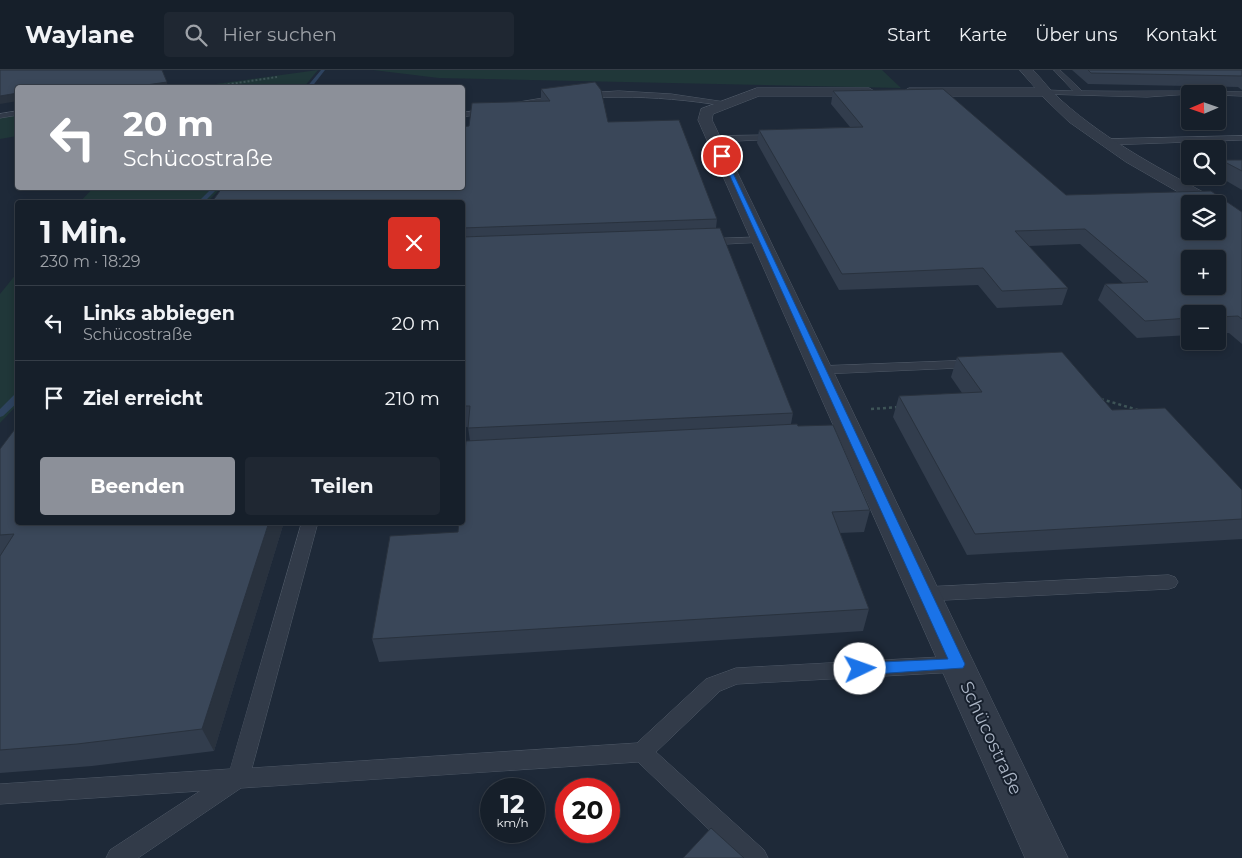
<!DOCTYPE html>
<html lang="de">
<head>
<meta charset="utf-8">
<style>
	:root { --surface:#161f2a; --page:#1f2732; --text:#f1f3f6; --muted:#9ea2a8; --line:#353d47; --accent:#8c9099 }
	body { margin:0; font-family:Montserrat,sans-serif; background:var(--page); color:var(--text); height:100vh; display:flex; flex-direction:column; font-size:19px; white-space:nowrap }
	* { box-sizing:border-box; margin:0 }
	p { font-size:16px; color:var(--muted) }
	.icon { flex:none; width:28px; height:28px; fill:none; stroke:currentColor; stroke-width:2; stroke-linecap:round; stroke-linejoin:round }
	.map { position:relative; flex:1; overflow:hidden }
	.sheet { position:absolute; left:15px; top:130px; width:450px; height:325px; display:flex; flex-direction:column; background:var(--surface); border-radius:5px; box-shadow:0 2px 8px #0003,0 0 0 1px var(--line) }
	.sheet>* { flex:none }
	.guide { position:absolute; left:15px; top:15px; width:450px; height:105px; border-radius:5px; box-shadow:0 2px 8px #0003,0 0 0 1px var(--line); background:#8c9099; color:#fff; overflow:hidden }
	.needle { width:32px; rotate:268deg }
	.tools { position:absolute; left:1181px; top:15px; display:grid; gap:10px }
	.tools a { display:grid; place-items:center; width:45px; height:45px; border-radius:5px; background:var(--surface); box-shadow:0 2px 8px #0003,0 0 0 1px var(--line); font-size:25px }
	.speed { position:absolute; left:480px; top:708px; display:flex; gap:10px; font-size:25px; font-weight:700; text-align:center }
	.speed>* { display:grid; place-content:center; width:65px; height:65px; border-radius:50%; background:var(--surface); box-shadow:0 2px 8px #0003,0 0 0 1px var(--line); line-height:1 }
	.speed small { font-size:12px; font-weight:400 }
	.speed .limit { border:8px solid #d22; background:#fff; color:#111 }
	.pin { position:absolute; display:grid; place-items:center; width:42px; height:42px; color:#fff; margin:-21px; border:2px solid #fff; border-radius:50%; box-shadow:0 1px 5px #0007 }
	.me { position:absolute; width:55px; margin:-28px; rotate:87deg; stroke-linejoin:round; filter:drop-shadow(0 0 4px #0008) }
	.turn { display:flex; align-items:center; gap:18px; height:105px; padding:0 25px; font-size:22px }
	.turn .icon { width:65px; height:65px; stroke-width:2.5 }
	.turn b { display:block; font-size:35px; line-height:42px }
	.round { display:grid; place-items:center; flex:none; width:52px; height:52px; border-radius:5px; background:var(--page) }
	.summary { display:flex; align-items:center; justify-content:space-between; height:85px; padding:0 25px }
	h1 { font-size:30px; font-weight:700; line-height:38px }
	.primary-button { display:flex; gap:10px; margin-top:auto; padding:10px 25px }
	.primary-button a { flex:1; height:58px; border-radius:5px; background:var(--accent); color:#fff; font-size:20px; font-weight:700; line-height:58px; text-align:center }
	.primary-button a+a { background:var(--page); color:var(--text) }
	ul { padding:0; list-style:none }
	li { display:flex; align-items:center; gap:15px; height:75px; padding:0 25px; border-top:1px solid var(--line) }
	li div { flex:1 }
	li b { display:block; font-size:19px }
	li em { font-style:normal }
	header { display:flex; align-items:center; gap:30px; box-sizing:border-box; height:70px; padding:0 25px; background:var(--surface); border-bottom:1px solid var(--line) }
	header strong { font-size:24px }
	nav { display:flex; gap:28px; margin-inline-start:auto; font-size:18px }
	.search { width:350px; height:45px; background:var(--page); display:flex; align-items:center; gap:12px; box-sizing:border-box; padding:0 18px; border-radius:5px; color:var(--muted); font-size:19px }
	.map>svg:first-child { display:block }
	.green { fill:#203739 }
	.lines { fill:none; stroke-linecap:round; stroke-linejoin:round }
	.stream { fill:#2e435f; fill-rule:evenodd }
	.service-casing { stroke:#4f5967; stroke-width:1 }
	.minor-casing { stroke:#4f5967; stroke-width:1 }
	.path-far1 { stroke:#3e5457; stroke-width:2; stroke-dasharray:2 2; stroke-linecap:butt }
	.path { stroke:#3e5457; stroke-width:2.5; stroke-dasharray:3 3; stroke-linecap:butt }
	.service { fill:#323b49; fill-rule:evenodd }
	.minor { fill:#323b49; fill-rule:evenodd }
	.wall { fill:#323d4d }
	.shaded-wall { fill:#29323e }
	.building { fill:#3a4759; stroke:#29323e; fill-rule:evenodd }
	.route { fill:#1a73e8; stroke:#114b97 }
	.labels { text-anchor:middle; dominant-baseline:central; stroke-width:4; stroke-linejoin:round; paint-order:stroke }
	.street-label { font-size:18px; fill:#acb6c6; stroke:#17202d }
</style>
</head>
<body>
<header>
<strong>Waylane</strong>
<div class="search"><svg class="icon" aria-label="search" viewBox="0 0 24 24"><circle cx="10" cy="10" r="6"/><path d="M15 15l6 6"/></svg>Hier suchen</div>
<nav><a>Start</a><a>Karte</a><a>Über uns</a><a>Kontakt</a></nav>
</header>
<div class="map">
<svg width="1242" height="788" viewBox="0 0 1242 788">
	<rect width="100%" height="100%" fill="#1e2938"/>
	<path class="green" d="M318 0 304 17 209 18 208 15Z
		M373 0H882L901 18 439 8Z
		M17 45V66L0 69V47Z
		M93 118H221L207 132H80Z
		M17 203V335L0 353V224Z"/>
	<g class="lines">
		<path class="stream" d="M321 0H325L311 18H306Z
			M212 118H218L204 132H198Z
			M18 323V332L3 346 0 347V339L15 324Z"/>
		<g class="service-casing">
			<path id="service" d="M1054 0H1060L1082 21C1136 22 1188 20 1242 22V26L1190 24 1147 27 1042 24 1041 22 1045 20 1073 21Z
				M619 21 671 24 725 32 729 34 725 36C653 24 585 24 513 37L509 35 513 33 567 24Z
				M491 38H494V42L462 47V43Z
				M18 41V45L0 48V44Z
				M777 65 781 67 780 69 714 72 710 69 714 66Z
				M1242 66V70L1108 75 1104 72 1108 69Z
				M761 167 766 170 765 172 706 175 701 172 706 169Z
				M976 290 981 291 982 294 981 297 822 304 815 300 822 296Z
				M302 452H318L252 698 637 673 706 609 736 598 958 586 965 588 968 594 965 600 958 602 737 614 720 621 656 682 764 780 768 788H739L638 692 241 718 138 788H106L110 780 200 721 0 734V714L230 699Z
				M1169 505 1175 507 1178 512 1175 517 1169 519 925 531 919 529 916 524 919 519 925 517Z"/>
		</g>
		<g class="minor-casing">
			<path id="minor" d="M1020 0H1033C1043 10 1051 22 1062 31 1108 72 1164 101 1218 130L1221 134 1218 138V134H1199L1126 92 1069 52 1042 26H909L902 22 909 18H1035Z
				M757 18H869L876 22 869 26H759L713 44 712 50 1068 788H1025L698 50 701 39Z"/>
		</g>
		<path class="path-far1" d="M204 18 277 7"/>
		<path class="path" d="M1101 329 1138 340
			M871 339 900 337"/>
		<use href="#service" class="service"/>
		<use href="#minor" class="minor"/>
	</g>
	<path class="wall" d="M1072 0H1242V20L1238 17 1088 14Z
		M541 19 608 52 717 149 716 158 793 343 791 354 798 356 870 440 864 462 840 463 869 539 863 561 379 592 372 569 458 462 470 371 468 357H462V132L541 31Z
		M833 21 1066 125 1242 142V274L1229 263H1218V244H1190V265L1137 268 1098 230 1105 214 1123 213 1080 174 1029 176 1068 218 1062 235 997 238 978 215 839 220 757 73 759 60 850 57 831 34Z
		M1221 90H1242V120L1218 106V98Z
		M957 287 1112 340 1242 420V469L967 485 893 347 899 326 962 323 951 307Z
		M0 379 18 452H284L214 681 92 696 0 703Z"/>
	<path class="shaded-wall" d="M167 12 168 18H125Z
		M18 23V31L0 34V26Z
		M269 452H284L214 681 202 659Z"/>
	<path class="building" d="M0 0H162L167 12 125 18H18V23L0 26Z
		M1088 0H1242V6L1091 3Z
		M595 12 601 20 608 52 679 50 717 149 462 158V132H212L222 118H462V57L469 56 472 33 550 31 541 19Z
		M943 19 1066 125 1211 121 1242 142V249L1238 246 1218 247V244H1190V248L1145 251 1105 214 1148 212 1085 159 1015 161 1068 218 1002 221 983 198 842 204 759 60 863 57 833 21ZM1190 134H1218V161H1190ZM1190 189H1218V216H1190Z
		M1221 90H1242V101Z
		M720 158 793 343 468 358 470 336H462V167Z
		M1062 282 1112 340 1165 338 1242 420V449L975 464 899 326 982 322 957 287Z
		M797 354 798 356 833 355 870 440 832 442 869 539 372 569 390 466 458 462 459 452H462V416L466 371Z
		M18 355V452H269L202 659 77 674 0 680V486L14 464 0 465V379Z
		M711 758 744 788H683Z"/>
	<path class="route" d="M720 84 725 86 965 594 963 598 860 605 854 603 852 599 854 595 860 593 948 589Z"/>
	<g class="labels">
		<g class="street-label">
			<text transform="translate(991 668) rotate(65)">Schücostraße</text>
		</g>
	</g>
</svg>
<div class="tools">
<a><svg class="needle" viewBox="-14 -14 28 28"><path d="M0-13l5 13h-10z" fill="#e53935"/><path d="M0 13l5-13h-10z" fill="#9ea2a8"/></svg></a>
<a><svg class="icon" aria-label="search" viewBox="0 0 24 24"><circle cx="10" cy="10" r="6"/><path d="M15 15l6 6"/></svg></a>
<a><svg class="icon" aria-label="layers" viewBox="0 0 24 24"><path d="M12 4l9 5-9 5-9-5zM3 14l9 5 9-5"/></svg></a>
<a>+</a>
<a>−</a>
</div>
<div class="speed"><div>12<small>km/h</small></div><div class="limit">20</div></div>
<div class="pin" style="left:722px;top:86px;background:#d93025"><svg class="icon" aria-label="arrive" viewBox="0 0 24 24"><path d="M6 21V4h12l-3 4 3 4H6"/></svg></div>
<svg class="me" style="left:860px;top:599px" viewBox="-20 -20 40 40"><circle r="19" fill="#fff"/><path d="M0-13L10 11 0 6-10 11z" fill="#1a73e8"/></svg>
<div class="guide">
<div class="turn"><svg class="icon" aria-label="left" viewBox="0 0 24 24"><path d="M17 20v-9H6M10 6l-5 5 5 5"/></svg><div><b>20 m</b>Schücostraße</div></div>
</div>
<section class="sheet">
<div class="summary"><div><h1>1 Min.</h1><p>230 m · 18:29</p></div><a class="round" style="background:#d93025;color:#fff"><svg class="icon" aria-label="close" viewBox="0 0 24 24"><path d="M6 6l12 12M18 6L6 18"/></svg></a></div>
<ul>
<li><svg class="icon" aria-label="left" viewBox="0 0 24 24"><path d="M17 20v-9H6M10 6l-5 5 5 5"/></svg><div><b>Links abbiegen</b><p>Schücostraße</p></div><em>20 m</em></li>
<li><svg class="icon" aria-label="arrive" viewBox="0 0 24 24"><path d="M6 21V4h12l-3 4 3 4H6"/></svg><div><b>Ziel erreicht</b></div><em>210 m</em></li>
</ul>
<div class="primary-button"><a>Beenden</a><a>Teilen</a></div>
</section>
</div>
</body>
</html>
